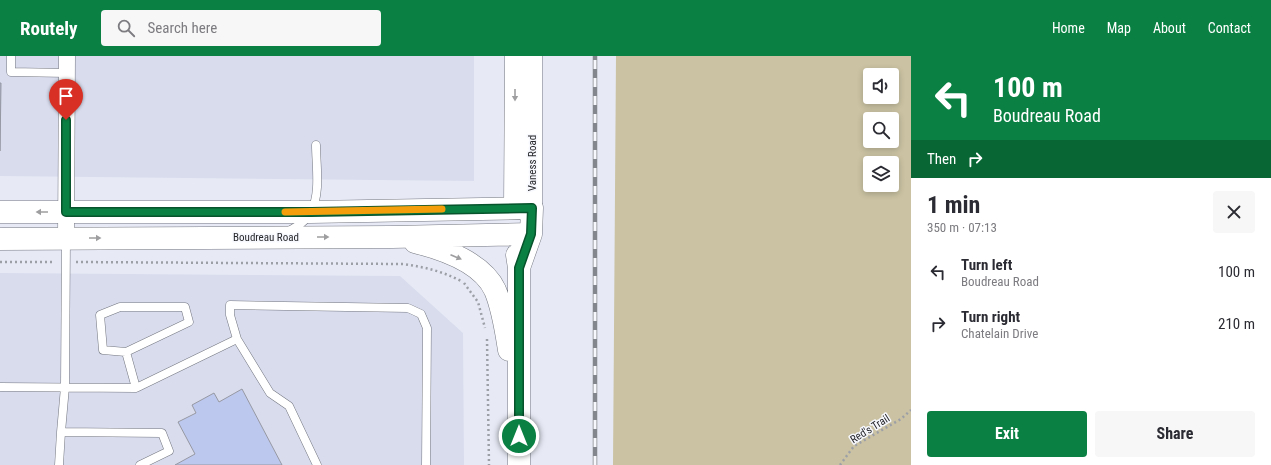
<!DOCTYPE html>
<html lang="en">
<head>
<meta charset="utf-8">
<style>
	:root { --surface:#fff; --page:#f7f7f7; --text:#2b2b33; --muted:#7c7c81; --accent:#0b8043 }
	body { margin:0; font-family:"Roboto Condensed",sans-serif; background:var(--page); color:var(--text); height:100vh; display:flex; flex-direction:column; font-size:15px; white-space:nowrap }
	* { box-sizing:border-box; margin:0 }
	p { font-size:13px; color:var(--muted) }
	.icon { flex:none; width:22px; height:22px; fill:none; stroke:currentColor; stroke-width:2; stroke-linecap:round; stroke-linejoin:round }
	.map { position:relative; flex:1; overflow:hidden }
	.side { display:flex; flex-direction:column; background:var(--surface); width:360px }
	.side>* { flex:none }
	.hud { background:#0b8043; color:#fff; overflow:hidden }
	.buttons { position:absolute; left:863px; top:12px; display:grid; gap:8px }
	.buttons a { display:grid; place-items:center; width:36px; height:36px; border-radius:4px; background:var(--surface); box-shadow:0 2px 6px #0003; font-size:20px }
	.pin { position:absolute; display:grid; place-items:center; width:34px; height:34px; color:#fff; margin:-41px -17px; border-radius:50% 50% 50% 0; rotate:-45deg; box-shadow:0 0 4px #0007 }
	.pin .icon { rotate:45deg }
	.me { position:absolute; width:44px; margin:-22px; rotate:0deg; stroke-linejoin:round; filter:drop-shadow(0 0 3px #0008) }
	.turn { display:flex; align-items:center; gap:14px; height:84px; padding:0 16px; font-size:18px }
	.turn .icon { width:52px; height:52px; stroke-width:2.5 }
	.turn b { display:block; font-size:28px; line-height:34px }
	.then { display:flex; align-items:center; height:38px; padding:0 16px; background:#0003; gap:8px; font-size:15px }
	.round { display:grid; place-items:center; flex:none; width:42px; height:42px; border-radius:4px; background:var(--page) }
	.summary { display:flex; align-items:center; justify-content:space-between; height:68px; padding:0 16px }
	h1 { font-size:24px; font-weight:700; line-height:30px }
	.action { display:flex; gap:8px; margin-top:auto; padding:8px 16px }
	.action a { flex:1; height:46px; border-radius:4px; background:var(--accent); color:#fff; font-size:16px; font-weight:700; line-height:46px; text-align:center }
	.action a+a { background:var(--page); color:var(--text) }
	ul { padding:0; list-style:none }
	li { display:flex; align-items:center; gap:12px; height:52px; padding:0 16px }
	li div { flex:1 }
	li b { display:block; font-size:15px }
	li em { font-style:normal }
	header { display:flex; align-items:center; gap:24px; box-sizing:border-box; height:56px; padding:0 20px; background:var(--accent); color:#fff }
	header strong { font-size:19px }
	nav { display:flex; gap:22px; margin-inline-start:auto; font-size:14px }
	.search { width:280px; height:36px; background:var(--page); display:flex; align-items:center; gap:10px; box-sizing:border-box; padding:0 14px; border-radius:4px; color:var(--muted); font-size:15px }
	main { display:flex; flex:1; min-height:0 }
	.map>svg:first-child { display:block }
	.built { fill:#d8dced }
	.green { fill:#cac2a2; fill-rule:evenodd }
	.building { fill:#bdc8ee; stroke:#9698a2 }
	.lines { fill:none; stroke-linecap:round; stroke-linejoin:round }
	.service-casing { stroke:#747780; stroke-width:9 }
	.minor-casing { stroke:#747780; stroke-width:17 }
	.tertiary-casing { stroke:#747780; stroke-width:21 }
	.secondary-casing { stroke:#747780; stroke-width:23 }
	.path { stroke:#9d9fa7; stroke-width:2.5; stroke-dasharray:2 3; stroke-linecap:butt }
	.service { stroke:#fff; stroke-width:8 }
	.minor { stroke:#fff; stroke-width:16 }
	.tertiary { stroke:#fff; stroke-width:20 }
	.secondary { stroke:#fff; stroke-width:22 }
	.rail-casing { stroke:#84868d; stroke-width:4.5 }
	.rail { stroke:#f6f8fe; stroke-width:3; stroke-dasharray:9; stroke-linecap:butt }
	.oneway { fill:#9e9ea0 }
	.route-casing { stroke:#07532c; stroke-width:10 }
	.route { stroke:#0b8043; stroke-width:7 }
	.slow { stroke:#f59e0b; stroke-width:7 }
	.labels { text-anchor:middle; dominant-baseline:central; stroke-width:3; stroke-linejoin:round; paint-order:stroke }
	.street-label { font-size:11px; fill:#27282b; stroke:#f6f8fe }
</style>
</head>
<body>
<header>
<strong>Routely</strong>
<div class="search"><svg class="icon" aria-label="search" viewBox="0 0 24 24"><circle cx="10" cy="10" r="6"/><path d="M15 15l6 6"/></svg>Search here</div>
<nav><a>Home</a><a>Map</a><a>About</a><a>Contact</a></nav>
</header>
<main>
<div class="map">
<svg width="911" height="409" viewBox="0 0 911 409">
	<rect width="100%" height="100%" fill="#e7eaf5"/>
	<path class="built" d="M0 0H474V125L0 120Z
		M0 217 400 220 463 277 464 409H0Z"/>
	<path class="green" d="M616 0H911V409H613ZM870 19H892V41H870ZM870 63H892V85H870ZM870 107H892V129H870Z"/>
	<path class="building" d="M0 27H1L0 95Z
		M242 333 282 409H175L195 398 178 366 196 357 192 349 214 337 219 346Z"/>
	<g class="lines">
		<g class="service-casing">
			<path id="service" d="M11 0V16L67 17
				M287 176C296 171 307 165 311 156 321 137 316 109 316 89
				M66 183 65 331 61 376 162 377 169 395 140 409
				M126 296 189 266 185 251H120L100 259 103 294 126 296 136 332
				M0 331 136 332 237 283
				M59 409 61 376
				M317 409 289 350 270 337 237 283 230 259V249L408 252 421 258 427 272 426 409"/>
		</g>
		<g class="minor-casing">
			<path id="minor" d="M66 182 67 0"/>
		</g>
		<g class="tertiary-casing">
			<path id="tertiary" d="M514 152 515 0
				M532 152V0"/>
		</g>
		<g class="secondary-casing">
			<path id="secondary" d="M0 156H311L532 152 531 178 519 212
				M0 183 392 181 531 178
				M415 186C443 193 482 206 495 234 503 253 506 275 509 294
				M517 199 519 212V409"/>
		</g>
		<path class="path" d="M0 206H55
			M76 206 403 208C424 211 442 215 461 225
			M464 227 478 246 485 272
			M487 283 489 409
			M840 409 854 390 901 363 911 354"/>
		<use href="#service" class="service"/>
		<use href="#minor" class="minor"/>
		<use href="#tertiary" class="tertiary"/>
		<use href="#secondary" class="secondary"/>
		<g class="rail-casing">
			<path id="rail" d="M595 409V0"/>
		</g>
		<use href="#rail" class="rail"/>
	</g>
	<defs><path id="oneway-solid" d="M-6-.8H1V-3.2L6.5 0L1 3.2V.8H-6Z"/></defs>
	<g class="oneway">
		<use href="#oneway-solid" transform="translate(515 39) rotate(90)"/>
		<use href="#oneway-solid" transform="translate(42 156) rotate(180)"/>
		<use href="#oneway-solid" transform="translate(323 181)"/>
		<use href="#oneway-solid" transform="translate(95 182)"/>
		<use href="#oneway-solid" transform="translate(456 201) rotate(23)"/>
	</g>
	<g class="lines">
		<g class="route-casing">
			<path id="route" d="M66 64V156H311L532 152 531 178 519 212V380"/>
		</g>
		<use href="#route" class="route"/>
		<path class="slow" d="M285 156 442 153"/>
	</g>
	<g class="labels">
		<g class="street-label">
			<text transform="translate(532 107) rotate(-90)">Vaness Road</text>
			<text x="266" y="181">Boudreau Road</text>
			<text transform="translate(870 373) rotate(-32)">Red's Trail</text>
		</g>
	</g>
</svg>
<div class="buttons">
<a><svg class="icon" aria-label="sound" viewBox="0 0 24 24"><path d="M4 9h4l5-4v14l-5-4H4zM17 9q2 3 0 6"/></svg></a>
<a><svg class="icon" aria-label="search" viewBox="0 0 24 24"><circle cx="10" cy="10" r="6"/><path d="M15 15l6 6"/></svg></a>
<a><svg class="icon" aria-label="layers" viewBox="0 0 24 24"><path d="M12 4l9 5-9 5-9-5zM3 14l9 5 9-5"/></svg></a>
</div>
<div class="pin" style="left:66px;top:64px;background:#d93025"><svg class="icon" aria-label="arrive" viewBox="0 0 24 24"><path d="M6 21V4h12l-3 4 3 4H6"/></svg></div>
<svg class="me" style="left:519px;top:380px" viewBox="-20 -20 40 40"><circle r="17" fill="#0b8043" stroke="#fff" stroke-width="3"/><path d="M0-11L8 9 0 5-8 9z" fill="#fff"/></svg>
</div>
<section class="side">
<div class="hud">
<div class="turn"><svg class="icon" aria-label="left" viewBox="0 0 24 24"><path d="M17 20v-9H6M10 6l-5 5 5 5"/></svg><div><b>100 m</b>Boudreau Road</div></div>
<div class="then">Then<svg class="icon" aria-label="right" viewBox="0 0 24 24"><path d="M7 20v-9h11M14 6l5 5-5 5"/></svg></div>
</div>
<div class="summary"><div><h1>1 min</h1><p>350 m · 07:13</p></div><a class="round"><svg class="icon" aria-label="close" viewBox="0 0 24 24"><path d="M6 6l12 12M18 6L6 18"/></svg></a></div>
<ul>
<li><svg class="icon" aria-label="left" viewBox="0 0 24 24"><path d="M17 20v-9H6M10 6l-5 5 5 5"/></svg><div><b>Turn left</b><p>Boudreau Road</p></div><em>100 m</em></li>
<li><svg class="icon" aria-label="right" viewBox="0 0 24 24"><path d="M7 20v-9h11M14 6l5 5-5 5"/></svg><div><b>Turn right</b><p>Chatelain Drive</p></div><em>210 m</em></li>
</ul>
<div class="action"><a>Exit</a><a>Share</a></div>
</section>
</main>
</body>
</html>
